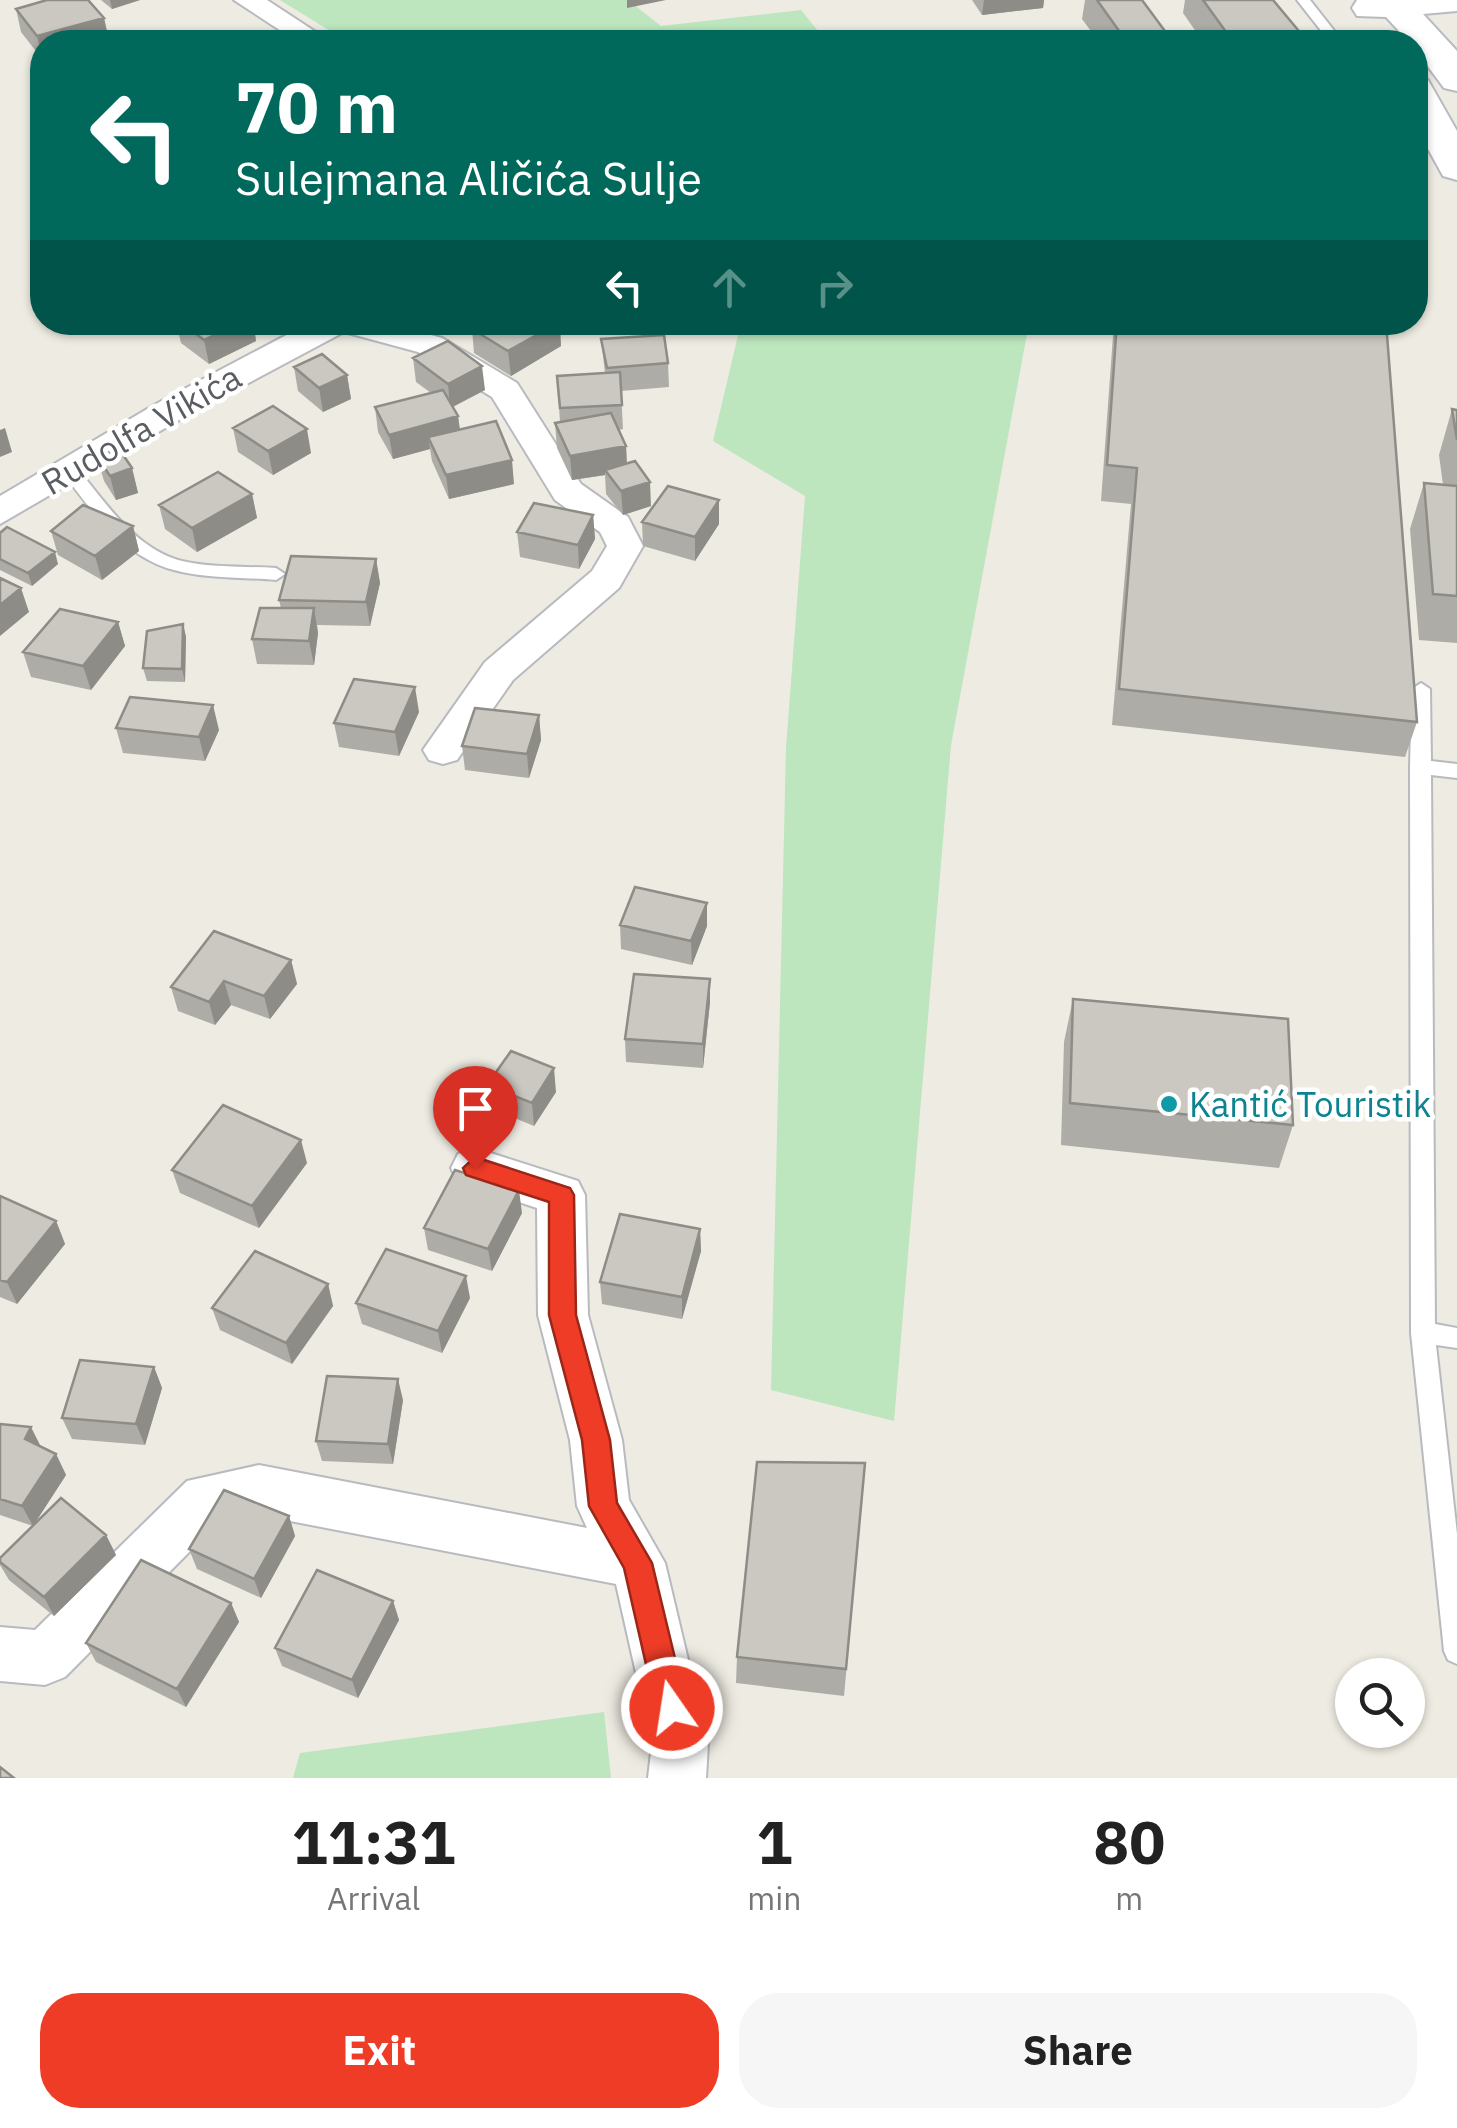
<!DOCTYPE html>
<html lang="en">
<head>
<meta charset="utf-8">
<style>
	:root { --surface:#fff; --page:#f6f6f6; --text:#222; --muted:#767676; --accent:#ef3c26 }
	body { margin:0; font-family:"IBM Plex Sans",sans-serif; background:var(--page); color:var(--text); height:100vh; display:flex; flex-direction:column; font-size:38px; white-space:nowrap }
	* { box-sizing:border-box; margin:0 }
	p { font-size:32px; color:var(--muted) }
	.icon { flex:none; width:55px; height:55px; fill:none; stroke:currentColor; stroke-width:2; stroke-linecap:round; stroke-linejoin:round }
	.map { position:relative; height:1778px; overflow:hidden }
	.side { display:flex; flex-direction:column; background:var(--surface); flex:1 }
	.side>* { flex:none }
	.top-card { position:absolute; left:30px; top:30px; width:1398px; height:305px; border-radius:40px; box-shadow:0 2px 8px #0004; background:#00695c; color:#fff; overflow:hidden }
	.fabs { position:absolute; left:1335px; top:1658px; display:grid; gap:20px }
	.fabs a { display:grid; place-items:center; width:90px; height:90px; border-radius:50%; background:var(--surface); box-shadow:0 2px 8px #0004; font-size:50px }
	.pin { position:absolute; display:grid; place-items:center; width:85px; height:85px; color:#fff; margin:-102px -42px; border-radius:50% 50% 50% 0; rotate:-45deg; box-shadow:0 0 10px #0007 }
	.pin .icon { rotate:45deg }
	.me { position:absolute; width:110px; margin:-55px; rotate:347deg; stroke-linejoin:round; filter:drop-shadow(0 0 8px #0008) }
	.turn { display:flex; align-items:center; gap:35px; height:210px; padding:0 40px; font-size:45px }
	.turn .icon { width:130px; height:130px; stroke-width:2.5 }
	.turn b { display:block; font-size:70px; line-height:85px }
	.lanes { display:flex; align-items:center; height:95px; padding:0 40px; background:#0003; justify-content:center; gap:50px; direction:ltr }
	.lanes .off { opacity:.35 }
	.eta { display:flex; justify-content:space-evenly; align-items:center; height:170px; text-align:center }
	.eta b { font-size:60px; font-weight:700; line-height:70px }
	.button { display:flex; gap:20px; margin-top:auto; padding:20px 40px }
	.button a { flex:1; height:115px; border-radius:40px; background:var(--accent); color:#fff; font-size:40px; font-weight:700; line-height:115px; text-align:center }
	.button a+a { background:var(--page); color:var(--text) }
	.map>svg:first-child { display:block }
	.green { fill:#bde6be }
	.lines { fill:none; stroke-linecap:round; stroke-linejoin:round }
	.service-casing { stroke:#b7babf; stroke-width:4 }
	.minor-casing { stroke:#b7babf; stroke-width:4 }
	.secondary-casing { stroke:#b7bbc1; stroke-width:4 }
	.service { fill:#fff; fill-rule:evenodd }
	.minor { fill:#fff; fill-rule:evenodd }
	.secondary { fill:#fff; fill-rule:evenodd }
	.wall { fill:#aeaca6 }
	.shaded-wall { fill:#8d8c87 }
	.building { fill:#cac8c1; stroke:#8d8c87; stroke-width:2.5 }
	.route { fill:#ef3c26; stroke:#9b2719; stroke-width:2.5 }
	.culture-dot { fill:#0f9aa8; stroke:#fff; stroke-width:4 }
	.labels { text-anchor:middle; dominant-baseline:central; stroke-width:9; stroke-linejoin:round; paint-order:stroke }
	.street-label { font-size:35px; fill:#5a5e63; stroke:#fff }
	.culture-label { font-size:35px; fill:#0d838f; stroke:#fff; text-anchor:start }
</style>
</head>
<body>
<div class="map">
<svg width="1457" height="1778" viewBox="0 0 1457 1778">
	<rect width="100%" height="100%" fill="#eeebe2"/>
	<path class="green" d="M280 0H628L661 26 801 10 827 42H348Z
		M741 323H1029L951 745 894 1421 771 1390 786 748 805 496 713 441Z
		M604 1712 611 1778H293L300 1753Z"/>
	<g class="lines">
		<g class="service-casing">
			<path id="service" d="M1297 0H1310L1343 42H1330Z
				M67 462 73 463C103 499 134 549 182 561 212 568 245 566 276 568L285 574 276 580C242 577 207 579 174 570 123 557 88 507 59 467Z
				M1421 683 1430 689 1431 761 1457 764V778L1431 775 1435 1324 1457 1328V1348L1436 1345 1457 1534V1664L1448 1660 1444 1651 1411 1333 1410 767 1412 689Z"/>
		</g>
		<g class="minor-casing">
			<path id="minor" d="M234 0H267L331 42H298Z
				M311 322H384L442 338 517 383 581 484 628 517 643 546 619 588 513 680 457 760 443 764 429 760 423 750 485 662 592 571 607 546 600 532 555 500 492 397 418 352 344 332 179 420 0 524V496L154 405Z
				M475 1148 578 1181 585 1195 588 1315 622 1440 629 1500 665 1563 708 1744 706 1778H648L652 1744 616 1584 259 1515 220 1521 65 1677 45 1685 0 1681V1627L35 1630 187 1481 259 1465 587 1528 577 1506 570 1440 538 1315 537 1208 458 1182 451 1168 458 1154Z"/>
		</g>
		<g class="secondary-casing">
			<path id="secondary" d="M1357 0H1457V11L1423 14 1457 51V91L1444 88 1415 49V42H1409L1386 17 1357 16 1352 8Z
				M1415 77 1428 80 1457 131V180L1443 176 1415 125Z"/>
		</g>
		<use href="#service" class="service"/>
		<use href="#minor" class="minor"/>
		<use href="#secondary" class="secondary"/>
	</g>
	<path class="wall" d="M101 0H140L112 9Z
		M972 0H1044L1043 8 982 15Z
		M1085 0H1142L1173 42 1201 39 1183 13 1185 0H1273L1308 42H1099L1082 19Z
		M16 9 104 18 108 36 42 42V59L21 32Z
		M176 322H253L256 341 209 364 181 343Z
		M1114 322H1386L1417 722 1405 757 1112 725 1131 504 1101 501Z
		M472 329 561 346 511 376 474 353Z
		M601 339 668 363 669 387 621 391 623 429 619 430 626 446 627 463 651 506 623 515 606 494 605 475 572 480 557 448 555 423 560 422 557 376 605 373Z
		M413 358 485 390 453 407 458 416 460 429 514 484 449 499 432 461 430 449 393 459 378 432 375 407 431 393 416 382Z
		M294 367 347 375 351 399 323 412 298 391Z
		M1452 409 1457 410V643L1419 640 1410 529 1424 483 1443 485 1439 455Z
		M233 428 311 453 273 475 238 452Z
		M97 456 132 468 138 493 116 500 104 481Z
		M252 494 257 518 197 552 165 529 159 505Z
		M719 500V524L695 561 643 546 642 522Z
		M593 515 595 539 579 569 520 557 517 532Z
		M133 526 139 551 102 580 58 555 51 531Z
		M0 533 58 564 32 586 0 570Z
		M376 559 380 583 370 626 317 625 318 633 314 665 257 664 252 639 281 608 279 600Z
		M118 622 125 646 91 690 31 677 23 652Z
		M183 624 186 637 185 682 147 681 143 668Z
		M419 712 399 756 339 747 334 723Z
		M539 715 541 740 529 778 465 770 462 746Z
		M116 728 219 730 205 761 123 753Z
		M707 903V926L692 965 621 949 620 925Z
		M291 960 297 984 270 1019 231 1005 215 1025 178 1011 171 987Z
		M710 979V1002L703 1068 626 1062 625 1039Z
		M1073 999 1293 1125 1279 1168 1061 1145 1064 1042Z
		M487 1085 556 1092 534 1126 490 1108Z
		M307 1163 259 1228 180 1193 172 1170Z
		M0 1196 56 1221 65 1244 17 1304 0 1297Z
		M522 1213 492 1271 428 1250 424 1228Z
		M700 1229 701 1251 682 1319 602 1304 600 1282Z
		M328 1284 333 1306 292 1364 220 1330 212 1308Z
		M470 1298 442 1353 362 1324 356 1303Z
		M154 1367 162 1388 145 1445 72 1439 62 1418Z
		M403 1400 393 1464 322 1461 316 1441Z
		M0 1424 56 1454 66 1475 33 1526 0 1515Z
		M865 1463 844 1696 736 1683 737 1657Z
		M289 1516 295 1536 261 1598 197 1569 189 1549Z
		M106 1535 116 1555 54 1616 9 1580 0 1565V1558Z
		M393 1601 399 1620 358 1698 282 1666 275 1648Z
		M231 1603 239 1622 186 1707 96 1662 86 1643Z"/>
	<path class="shaded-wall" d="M110 0H140L112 9Z
		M627 0H666L627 8Z
		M984 0H1044L1043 8 982 15Z
		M104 18 109 41 42 42V58L37 36Z
		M241 322H253L256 341 209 364 204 340Z
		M560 322 561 346 511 376 508 351Z
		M639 322H654L639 329Z
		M482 366 485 390 450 408 448 384Z
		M347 375 351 399 323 412 319 388Z
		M458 416 461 441 428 437 430 449 393 459 389 435Z
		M5 428 12 452 0 457V430Z
		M307 429 311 453 273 475 268 451Z
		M626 446 627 471 605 470V475L572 480 570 456Z
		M512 460 514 484 449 499 446 475Z
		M132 468 138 493 116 500 110 476Z
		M650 482 651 506 623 515 621 491Z
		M252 494 257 518 197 552 192 528Z
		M719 500V524L695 561V537Z
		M593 515 595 539 579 569 578 545Z
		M133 526 139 551 102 580 95 556Z
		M55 552 58 564 32 586 28 573Z
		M376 559 380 583 370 626 366 602Z
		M21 588 29 612 0 636V605Z
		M314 608 318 633 314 665 309 641Z
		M118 622 125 646 91 690 83 666Z
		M183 624 186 637 185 682 182 669Z
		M415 687 419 712 399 756 395 732Z
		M213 705 219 730 205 761 199 737Z
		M539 715 541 740 529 778 527 754Z
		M707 903V926L692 965 691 941Z
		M291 960 297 984 270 1019 264 996Z
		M710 979V1002L703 1068V1044Z
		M224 981 231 1005 215 1025 209 1002Z
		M554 1068 556 1092 534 1126 532 1103Z
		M301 1140 307 1163 259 1228 252 1206Z
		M519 1190 522 1213 492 1271 488 1249Z
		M56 1221 65 1244 17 1304 7 1282Z
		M700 1229 701 1251 682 1319V1297Z
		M466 1276 470 1298 442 1353 438 1331Z
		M328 1284 333 1306 292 1364 286 1343Z
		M154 1367 162 1388 145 1445 136 1424Z
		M398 1379 403 1400 393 1464 388 1444Z
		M31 1427 41 1447 25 1439Z
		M56 1454 66 1475 33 1526 22 1506Z
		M289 1516 295 1536 261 1598 254 1579Z
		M106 1535 116 1555 54 1616 44 1597Z
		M393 1601 399 1620 358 1698 352 1680Z
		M231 1603 239 1622 186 1707 177 1689Z"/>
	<path class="building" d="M47 0H88L104 18 37 36 16 9Z
		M1097 0H1142L1173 42 1229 36 1203 0H1273L1308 42H1127Z
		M110 36 116 42H88Z
		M181 322H241L204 340Z
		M482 322H560L508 351 472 329Z
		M1117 322H1386L1417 722 1119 689 1137 468 1107 465Z
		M664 335 668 363 607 368 601 339Z
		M448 341 482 366 448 384 413 358Z
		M322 354 347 375 319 388 294 367Z
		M620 372 622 405 560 408 557 376Z
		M443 390 458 416 389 435 375 407Z
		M273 406 307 429 268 451 233 428Z
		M1452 409 1457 410V440Z
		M611 413 626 446 570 456 555 423Z
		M496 421 512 460 446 475 428 437Z
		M119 449 132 468 110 476 97 456Z
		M635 461 650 482 621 491 605 470Z
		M218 472 252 494 192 528 159 505Z
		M1424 483 1457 486V596L1433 594Z
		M668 486 719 500 695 537 642 522Z
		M534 503 593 515 578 545 517 532Z
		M83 505 133 526 95 556 51 531Z
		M7 527 55 552 28 573 0 559V533Z
		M291 556 376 559 366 602 279 600Z
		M0 578 21 588 0 605Z
		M260 608H314L309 641 252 639Z
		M60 609 118 622 83 666 23 652Z
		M183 624 182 669 143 668 147 631Z
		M354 679 415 687 395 732 334 723Z
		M130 697 213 705 199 737 116 728Z
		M475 708 539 715 527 754 462 746Z
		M635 887 707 903 691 941 620 925Z
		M214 931 291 960 264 996 224 981 209 1002 171 987Z
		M634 974 710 979 703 1044 625 1039Z
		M1073 999 1288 1019 1293 1125 1070 1103Z
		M511 1051 554 1068 532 1103 487 1085Z
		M223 1105 301 1140 252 1206 172 1170Z
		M455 1170 519 1190 488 1249 424 1228Z
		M0 1196 56 1221 7 1282 0 1280Z
		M620 1214 700 1229 682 1297 600 1282Z
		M386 1249 466 1276 438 1331 356 1303Z
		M255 1251 328 1284 286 1343 212 1308Z
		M80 1360 154 1367 136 1424 62 1418Z
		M327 1376 398 1379 388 1444 316 1441Z
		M0 1424 31 1427 25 1439 56 1454 22 1506 0 1499Z
		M757 1462 865 1463 846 1669 737 1657Z
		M224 1490 289 1516 254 1579 189 1549Z
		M61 1498 106 1535 44 1597 0 1562V1558Z
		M141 1560 231 1603 177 1689 86 1643Z
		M317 1570 393 1601 352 1680 275 1648Z
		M0 1767 14 1778H0Z"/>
	<path class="route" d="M475 1157 570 1188 574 1195 576 1315 610 1440 617 1503 652 1563 687 1708 682 1719 672 1723 661 1719 656 1708 624 1568 589 1506 582 1440 549 1315V1202L466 1175 463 1168Z"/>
	<circle class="culture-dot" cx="1169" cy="1104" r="10"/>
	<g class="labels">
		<g class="street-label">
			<text transform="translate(141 429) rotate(-30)">Rudolfa Vikića</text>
		</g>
		<g class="culture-label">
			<text x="1189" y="1104">Kantić Touristik</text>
		</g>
	</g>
</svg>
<div class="fabs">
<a><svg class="icon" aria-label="search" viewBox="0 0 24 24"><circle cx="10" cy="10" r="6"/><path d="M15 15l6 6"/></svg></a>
</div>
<div class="pin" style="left:475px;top:1168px;background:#d93025"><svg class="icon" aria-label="arrive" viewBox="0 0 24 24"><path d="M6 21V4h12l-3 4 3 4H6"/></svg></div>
<svg class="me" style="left:672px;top:1708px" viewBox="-20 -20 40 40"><circle r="17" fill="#ef3c26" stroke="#fff" stroke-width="3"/><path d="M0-11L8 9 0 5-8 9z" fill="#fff"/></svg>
<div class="top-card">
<div class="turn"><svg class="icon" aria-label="left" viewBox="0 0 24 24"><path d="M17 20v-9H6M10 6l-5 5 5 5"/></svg><div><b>70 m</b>Sulejmana Aličića Sulje</div></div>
<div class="lanes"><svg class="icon" aria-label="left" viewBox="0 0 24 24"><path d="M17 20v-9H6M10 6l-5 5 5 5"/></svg><svg class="icon off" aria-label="ahead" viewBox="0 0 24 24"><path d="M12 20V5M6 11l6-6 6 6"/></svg><svg class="icon off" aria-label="right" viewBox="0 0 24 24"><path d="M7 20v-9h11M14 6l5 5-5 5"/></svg></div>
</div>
</div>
<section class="side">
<div class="eta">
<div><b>11:31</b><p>Arrival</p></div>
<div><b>1</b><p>min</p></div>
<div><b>80</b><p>m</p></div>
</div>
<div class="button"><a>Exit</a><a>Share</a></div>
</section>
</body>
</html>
